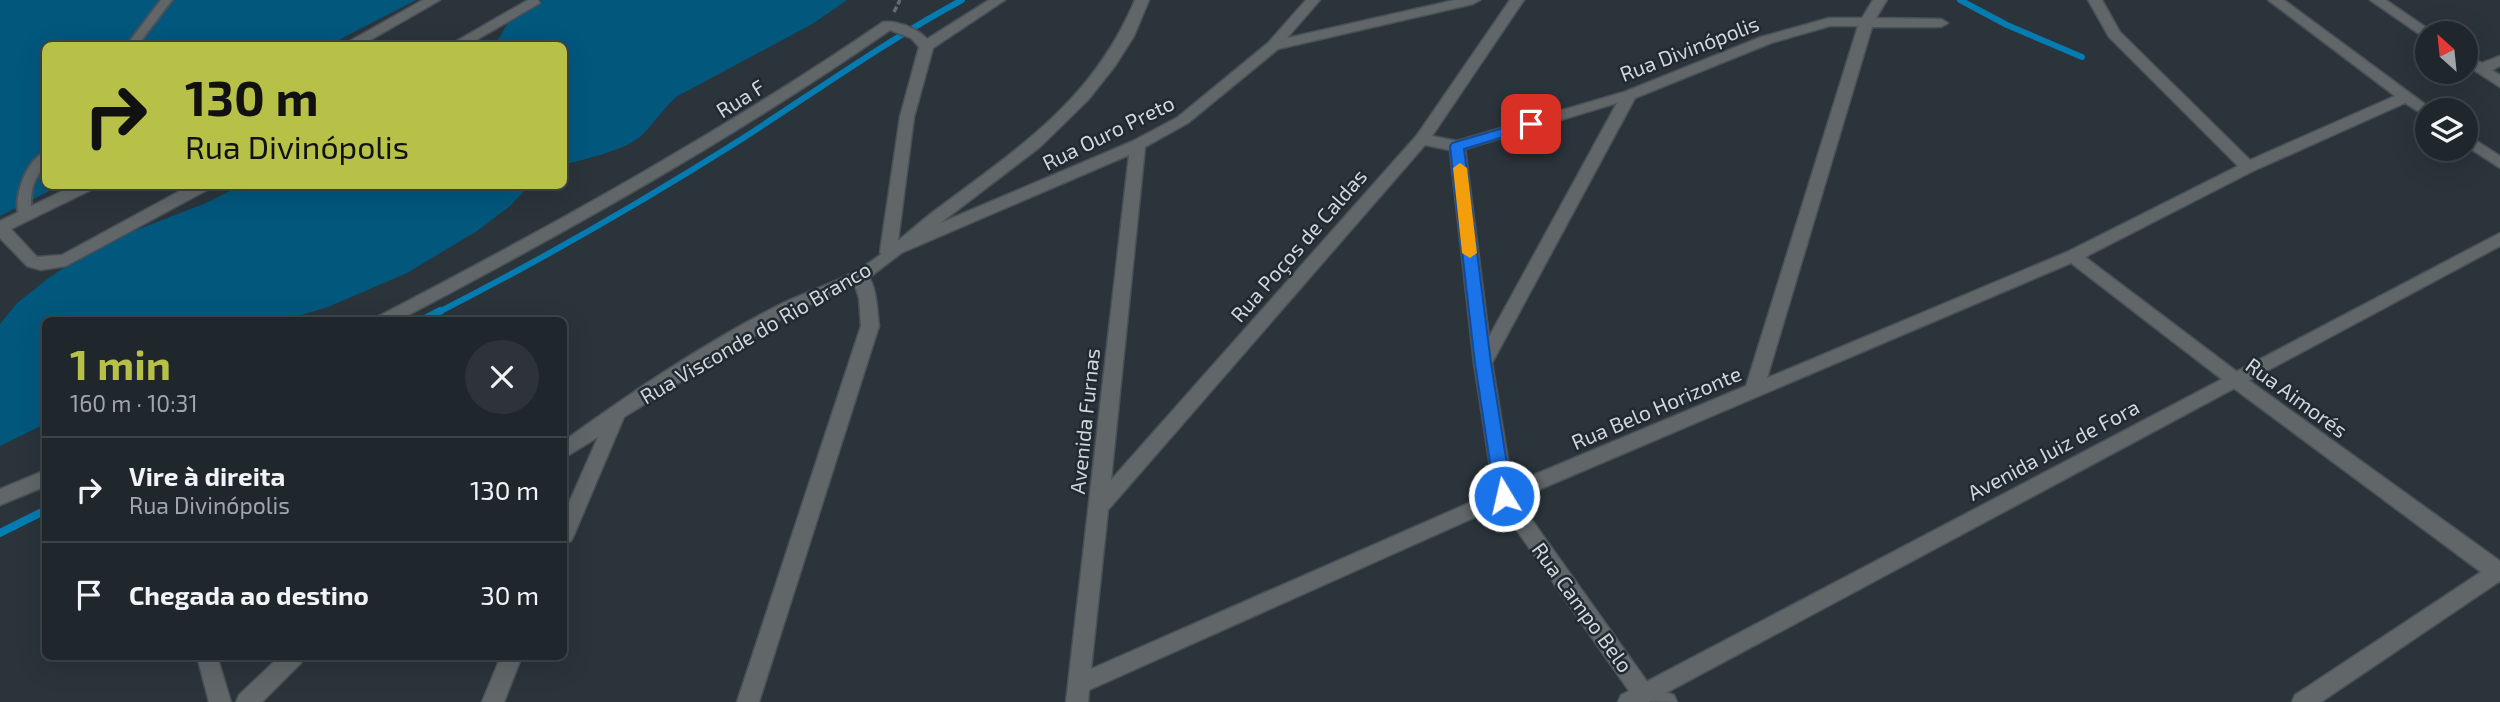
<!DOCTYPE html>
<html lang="pt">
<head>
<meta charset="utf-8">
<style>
	:root { --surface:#20272c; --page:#2d3338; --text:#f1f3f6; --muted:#a2a5a9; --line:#3d4448; --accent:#b7c148 }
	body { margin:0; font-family:"Exo 2",sans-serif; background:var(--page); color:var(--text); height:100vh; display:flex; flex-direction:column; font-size:26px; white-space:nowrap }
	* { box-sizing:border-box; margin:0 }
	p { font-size:23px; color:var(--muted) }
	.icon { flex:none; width:38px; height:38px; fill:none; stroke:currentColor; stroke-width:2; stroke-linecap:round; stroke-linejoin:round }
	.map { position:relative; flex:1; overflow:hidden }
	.side { position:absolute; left:42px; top:317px; width:525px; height:343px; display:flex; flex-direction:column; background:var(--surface); border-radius:10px; box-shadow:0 7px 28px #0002,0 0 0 2px var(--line) }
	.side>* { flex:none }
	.banner { position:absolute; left:42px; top:42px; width:525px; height:147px; border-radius:10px; box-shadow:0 7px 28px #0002,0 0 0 2px var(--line); background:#b7c148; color:#111; overflow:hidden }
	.needle { width:46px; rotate:333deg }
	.buttons { position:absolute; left:2415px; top:21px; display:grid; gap:14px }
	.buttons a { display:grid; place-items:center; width:63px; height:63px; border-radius:50%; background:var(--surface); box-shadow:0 7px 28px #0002,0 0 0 2px var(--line); font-size:35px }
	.pin { position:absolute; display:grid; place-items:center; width:60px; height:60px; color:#fff; margin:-30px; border-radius:14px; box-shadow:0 4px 10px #0006 }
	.me { position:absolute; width:77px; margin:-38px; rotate:351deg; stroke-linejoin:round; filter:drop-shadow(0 0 5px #0008) }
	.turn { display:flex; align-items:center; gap:24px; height:147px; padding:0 28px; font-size:32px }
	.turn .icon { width:91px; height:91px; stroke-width:2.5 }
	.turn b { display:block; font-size:49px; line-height:60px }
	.round { display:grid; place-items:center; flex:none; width:74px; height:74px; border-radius:37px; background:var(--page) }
	.headline { display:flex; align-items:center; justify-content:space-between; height:119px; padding:0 28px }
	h1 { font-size:42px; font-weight:700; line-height:52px; color:var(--accent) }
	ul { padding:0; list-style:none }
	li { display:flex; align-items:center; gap:21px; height:105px; padding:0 28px; border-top:2px solid var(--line) }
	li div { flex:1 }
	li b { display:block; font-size:26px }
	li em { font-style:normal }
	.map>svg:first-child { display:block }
	.green { fill:#02577d }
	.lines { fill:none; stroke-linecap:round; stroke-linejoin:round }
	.stream-far1 { stroke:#057cb1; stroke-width:6 }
	.stream { stroke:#057cb1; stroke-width:8 }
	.service-casing { stroke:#485157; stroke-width:4 }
	.minor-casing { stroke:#485157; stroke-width:3 }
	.tertiary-casing { stroke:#485157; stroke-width:3 }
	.path { stroke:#656d73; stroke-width:3.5; stroke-dasharray:6 2.5; stroke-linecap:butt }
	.service { fill:#616669; fill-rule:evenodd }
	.minor { fill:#616669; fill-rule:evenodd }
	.tertiary { fill:#616669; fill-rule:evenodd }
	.route { fill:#1a73e8; stroke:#114b97; stroke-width:2 }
	.slow { fill:#f59e0b }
	.labels { text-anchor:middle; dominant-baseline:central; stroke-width:5; stroke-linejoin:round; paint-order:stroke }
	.street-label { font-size:21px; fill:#d0d6da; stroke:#202a30 }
</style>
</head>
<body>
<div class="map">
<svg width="2500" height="702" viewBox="0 0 2500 702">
	<rect width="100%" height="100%" fill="#2a343a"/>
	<path class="green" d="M0 0H416L329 45 46 46V186H59L0 216Z
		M542 0H847L814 23 676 97C663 109 654 123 642 135 627 150 584 159 564 165V46H490C500 40 502 32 508 23 517 12 529 6 542 0Z
		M240 186H529L510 206 477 231 407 273 328 307 285 320H46L45 424 0 446V324L17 303 50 277 100 244 206 203Z"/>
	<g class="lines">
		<path class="stream-far1" d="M1960 0 2007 25 2082 57
			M437 313C539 261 640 203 737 142 812 94 884 42 962 0"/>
		<path class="stream" d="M423 320 440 311
			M0 533 46 510"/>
		<g class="service-casing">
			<path id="service" d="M161 0H172L137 46H126Z
				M46 151C46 167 40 169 34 183 30 194 31 205 31 217L25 221 20 220C12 199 25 161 46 151Z"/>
		</g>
		<g class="minor-casing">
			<path id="minor" d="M423 0H440L360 46H341Z
				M528 0H538L540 3 466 46H448Z
				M989 0H1005L933 48 914 117 898 241 1133 141 1178 117 1268 43 1306 0H1320L1287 38 1455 0H1480L1473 4 1278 49 1188 123 1145 147 1111 480 1417 135 1510 0H1524L1432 136 1457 141 1624 92 1761 37 1829 18H1862L1873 0H1887L1876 18 1941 19 1948 23 1941 27H1872L1767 378 2067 252 2238 166 2109 37 2088 0H2102L2120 32 2250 160 2395 96 2268 0H2284L2433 110H2427V117L2405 103 2253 171 2085 257 2240 374 2500 561V581L2321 702H2292L2295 695 2481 572 2228 384 2071 263 1517 499 1651 687 1674 695 1677 702 1636 701 1500 506 1089 690 1088 702H1066L1129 155 894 256H882L880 252 900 117 919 47 911 38 890 30C733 139 568 231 399 320H376L379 316C552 226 722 132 883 22 897 20 918 29 927 39ZM1830 26H1858L1746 386 1512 484 1492 363 1635 98 1771 43ZM1617 103 1489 337 1465 149ZM1425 145 1450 150 1474 363 1494 492 1091 669 1108 510Z
				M2370 0H2386L2434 33H2427V37L2422 36Z
				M2466 55 2482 63 2500 56V66L2492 70 2500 75V87L2466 65Z
				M2466 134 2500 156V168L2466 146Z
				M73 186H93L91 190 11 229 37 257 62 255 189 186H209L207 190 66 266 41 270 27 266 0 238V221Z
				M860 270C877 275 877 311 879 326L759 702H737L861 326 859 298 852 276Z
				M46 470V486L0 505V489Z
				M197 656H217L231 702H209Z"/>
		</g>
		<g class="tertiary-casing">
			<path id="tertiary" d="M1135 0H1149L1134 36 1115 66 1088 100 1040 147 866 280 791 313 624 417 574 535 571 541 564 543V514L598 437 564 458V441C632 392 704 343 779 305 803 293 829 285 852 273 881 258 907 232 933 212 1018 148 1092 102 1135 0Z
				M2500 233V246L1649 702H1618L1621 695Z
				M280 656H304L301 663 262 702H236L239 695Z
				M501 656H522L504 702H482Z"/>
		</g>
		<path class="path" d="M894 12 900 0"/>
		<use href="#service" class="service"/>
		<use href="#minor" class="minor"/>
		<use href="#tertiary" class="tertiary"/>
	</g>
	<path class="route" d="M1531 120 1538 124 1536 127 1464 149 1491 363 1512 496 1510 501H1497L1495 496 1475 363 1450 146 1452 143Z"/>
	<path class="slow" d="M1460 163 1467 168 1477 253 1470 258 1462 253 1453 168Z"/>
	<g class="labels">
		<g class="street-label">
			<text transform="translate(1689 48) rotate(-21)">Rua Divinópolis</text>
			<text transform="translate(740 98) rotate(-32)">Rua F</text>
			<text transform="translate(1108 132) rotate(-26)">Rua Ouro Preto</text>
			<text transform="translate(1298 245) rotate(-49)">Rua Poços de Caldas</text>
			<text transform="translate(755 332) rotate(-30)">Rua Visconde do Rio Branco</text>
			<text transform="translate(2297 397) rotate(36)">Rua Aimorés</text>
			<text transform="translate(1656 407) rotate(-23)">Rua Belo Horizonte</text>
			<text transform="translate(1084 421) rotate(-84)">Avenida Furnas</text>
			<text transform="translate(2053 449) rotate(-28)">Avenida Juiz de Fora</text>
			<text transform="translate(1583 607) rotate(54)">Rua Campo Belo</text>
		</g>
	</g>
</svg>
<div class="buttons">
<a><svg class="needle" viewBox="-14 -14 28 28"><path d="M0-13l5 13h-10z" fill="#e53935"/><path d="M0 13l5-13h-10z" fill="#a2a5a9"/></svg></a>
<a><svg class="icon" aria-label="layers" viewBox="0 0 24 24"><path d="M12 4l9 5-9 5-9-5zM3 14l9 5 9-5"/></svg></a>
</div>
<div class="pin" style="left:1531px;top:124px;background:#d93025"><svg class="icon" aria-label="arrive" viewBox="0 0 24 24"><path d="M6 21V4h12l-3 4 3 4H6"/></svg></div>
<svg class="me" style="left:1504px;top:496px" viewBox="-20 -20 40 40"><circle r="17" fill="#1a73e8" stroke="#fff" stroke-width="3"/><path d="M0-11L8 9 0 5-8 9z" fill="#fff"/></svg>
<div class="banner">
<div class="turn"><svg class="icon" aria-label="right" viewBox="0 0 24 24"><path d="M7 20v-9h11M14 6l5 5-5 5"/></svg><div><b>130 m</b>Rua Divinópolis</div></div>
</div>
<section class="side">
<div class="headline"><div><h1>1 min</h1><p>160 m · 10:31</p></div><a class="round"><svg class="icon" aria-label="close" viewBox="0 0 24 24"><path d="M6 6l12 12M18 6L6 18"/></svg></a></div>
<ul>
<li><svg class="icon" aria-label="right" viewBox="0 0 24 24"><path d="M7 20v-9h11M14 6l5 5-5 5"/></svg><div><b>Vire à direita</b><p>Rua Divinópolis</p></div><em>130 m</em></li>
<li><svg class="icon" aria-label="arrive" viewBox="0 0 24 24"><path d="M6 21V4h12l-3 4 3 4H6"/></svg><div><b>Chegada ao destino</b></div><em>30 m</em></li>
</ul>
</section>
</div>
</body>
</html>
